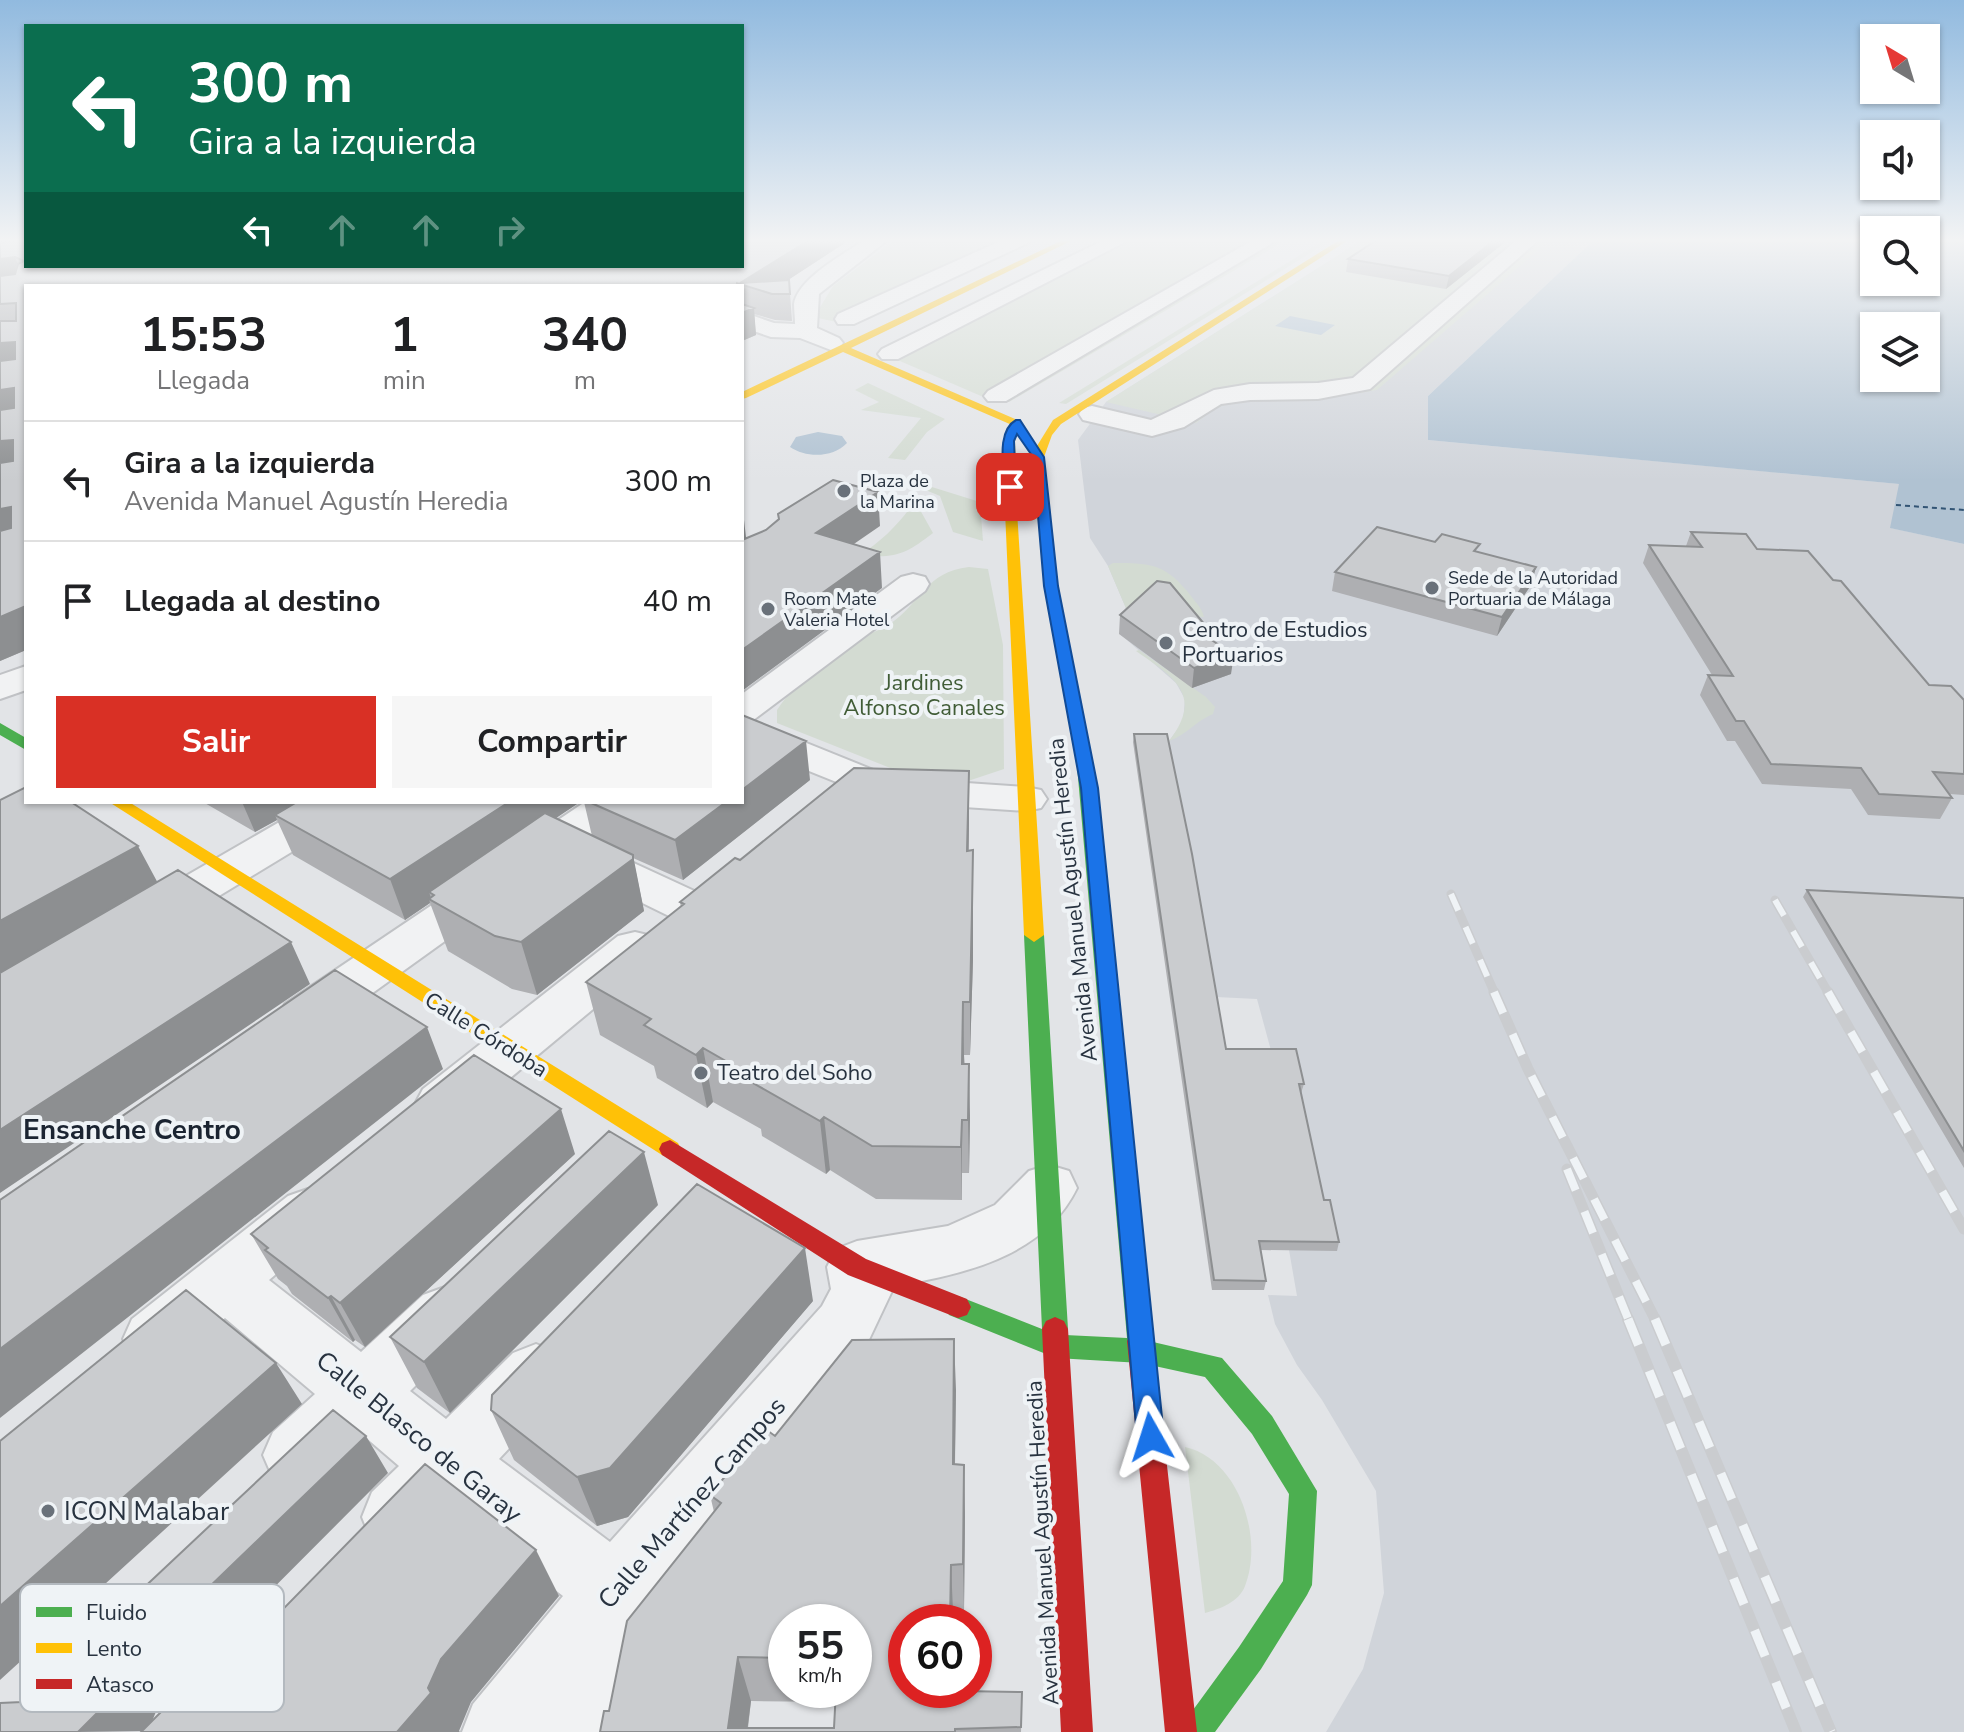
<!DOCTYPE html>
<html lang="es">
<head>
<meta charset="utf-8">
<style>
	:root { --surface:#fff; --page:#f6f6f6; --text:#202124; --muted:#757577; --line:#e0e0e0; --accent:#d93025 }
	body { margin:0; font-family:"Nunito Sans",sans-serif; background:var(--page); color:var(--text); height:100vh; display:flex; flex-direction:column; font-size:30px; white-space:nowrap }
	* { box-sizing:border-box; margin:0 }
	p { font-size:26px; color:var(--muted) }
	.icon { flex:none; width:44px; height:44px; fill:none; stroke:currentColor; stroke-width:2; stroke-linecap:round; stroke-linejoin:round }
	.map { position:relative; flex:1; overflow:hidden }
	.panel { position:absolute; left:24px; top:284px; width:720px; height:520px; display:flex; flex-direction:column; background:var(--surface); border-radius:0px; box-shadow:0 2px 6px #0004 }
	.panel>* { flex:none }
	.banner { position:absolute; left:24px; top:24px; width:720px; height:244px; border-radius:0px; box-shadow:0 2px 6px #0004; background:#0b6e4f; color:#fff; overflow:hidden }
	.needle { width:52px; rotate:322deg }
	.fabs { position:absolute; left:1860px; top:24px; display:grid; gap:16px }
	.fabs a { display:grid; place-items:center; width:80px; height:80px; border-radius:0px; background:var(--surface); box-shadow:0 2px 6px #0004; font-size:40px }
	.speed { position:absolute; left:768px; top:1604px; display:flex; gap:16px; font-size:40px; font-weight:700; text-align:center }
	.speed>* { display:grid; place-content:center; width:104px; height:104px; border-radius:50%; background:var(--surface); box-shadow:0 2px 6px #0004; line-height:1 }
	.speed small { font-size:20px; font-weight:400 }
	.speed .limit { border:12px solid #d22; background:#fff; color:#111 }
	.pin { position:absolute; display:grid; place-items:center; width:68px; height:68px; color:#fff; margin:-34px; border-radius:16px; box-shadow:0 4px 12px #0006 }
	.me { position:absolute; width:88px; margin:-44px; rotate:354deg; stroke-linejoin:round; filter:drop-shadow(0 0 6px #0008) }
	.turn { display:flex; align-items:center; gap:28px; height:168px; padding:0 32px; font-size:36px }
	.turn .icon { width:104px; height:104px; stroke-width:2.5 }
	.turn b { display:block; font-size:56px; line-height:68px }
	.lanes { display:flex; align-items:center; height:76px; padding:0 32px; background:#0003; justify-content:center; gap:40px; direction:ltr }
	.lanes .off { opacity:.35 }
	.eta { display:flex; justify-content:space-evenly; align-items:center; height:136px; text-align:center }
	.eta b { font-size:48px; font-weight:700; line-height:56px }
	.primary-button { display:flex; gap:16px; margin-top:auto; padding:16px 32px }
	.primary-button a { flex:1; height:92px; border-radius:0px; background:var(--accent); color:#fff; font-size:32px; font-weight:700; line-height:92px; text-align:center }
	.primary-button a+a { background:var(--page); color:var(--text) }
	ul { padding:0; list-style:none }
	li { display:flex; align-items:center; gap:24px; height:120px; padding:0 32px; border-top:2px solid var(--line) }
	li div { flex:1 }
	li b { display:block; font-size:30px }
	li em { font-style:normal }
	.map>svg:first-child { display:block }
	.built { fill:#d0d4da }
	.green { fill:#d3dbd2 }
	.water { fill:#b0c2d2; fill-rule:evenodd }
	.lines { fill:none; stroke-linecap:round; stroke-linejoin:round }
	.ferry { stroke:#325474; stroke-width:2; stroke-dasharray:5 4; stroke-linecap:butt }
	.street-casing { stroke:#c0c2c5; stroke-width:4 }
	.street { fill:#f1f2f3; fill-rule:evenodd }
	.fast { fill:#4caf50; fill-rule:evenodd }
	.slow { fill:#ffc107; fill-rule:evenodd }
	.jam { fill:#c62828; fill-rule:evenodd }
	.rail-far2-casing { stroke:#cacccf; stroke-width:9 }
	.rail-far1-casing { stroke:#cacccf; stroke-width:11 }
	.rail-casing { stroke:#cacccf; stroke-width:12 }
	.rail-far2 { stroke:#eff3f6; stroke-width:6; stroke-dasharray:18; stroke-linecap:butt }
	.rail-far1 { stroke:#eff3f6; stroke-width:8; stroke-dasharray:23; stroke-linecap:butt }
	.rail { stroke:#eff3f6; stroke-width:9; stroke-dasharray:28; stroke-linecap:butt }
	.wall { fill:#aeafb2; fill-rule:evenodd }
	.shaded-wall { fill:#8d8f91 }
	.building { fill:#cacccf; stroke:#8d8f91; stroke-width:2; fill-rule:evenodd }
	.route { fill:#1a73e8; stroke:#114b97; stroke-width:2 }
	.poi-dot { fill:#69717a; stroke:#eff3f6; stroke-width:3 }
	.labels { text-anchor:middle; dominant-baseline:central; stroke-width:8; stroke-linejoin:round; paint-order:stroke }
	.far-poi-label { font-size:18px; fill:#283340; stroke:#eff3f6; text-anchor:start }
	.poi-label { font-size:22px; fill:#283340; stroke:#eff3f6; text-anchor:start }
	.park-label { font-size:22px; fill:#405c36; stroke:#eff3f6 }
	.street-label { font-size:22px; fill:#283340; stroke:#eff3f6 }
	.near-street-label { font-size:26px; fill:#283340; stroke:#eff3f6 }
	.near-poi-label { font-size:26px; fill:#283340; stroke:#eff3f6; text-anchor:start }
	.near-neighbourhood-label { font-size:28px; font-weight:bold; fill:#1b2431; stroke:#eff3f6 }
	.key { fill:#eff3f6; stroke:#b3b9bf; stroke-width:2 }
	.key-label { font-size:22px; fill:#283340 }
</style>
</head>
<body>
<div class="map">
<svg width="1964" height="1732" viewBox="0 0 1964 1732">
	<rect width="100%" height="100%" fill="#e2e4e7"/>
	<path class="built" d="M1364 239H1595L1428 396V440L1900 484 1891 528 1964 544V1732H1326L1363 1669 1384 1593 1376 1491 1322 1400 1297 1365 1275 1324 1268 1295 1297 1296 1289 1250 1322 1209 1301 1092 1273 1058 1257 999 1216 997 1169 741 1183 722 1185 699 1176 683 1120 634 1128 613 1108 566 1090 538 1078 440 1106 402Z"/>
	<path class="green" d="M896 239H1039L866 319 841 323 818 318 816 314 833 286Z
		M1103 239H1288L1009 402 988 399 886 355V348L893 342Z
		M1326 239H1333L1066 404 1059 403Z
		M1364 239H1551L1377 390 1317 400 1267 398 1235 402 1216 408 1196 423 1106 402Z
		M868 383 945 419 927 432 905 460 888 458 921 418 861 410 879 402 855 390Z
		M919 483 980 502 983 541 953 532 940 496 916 486Z
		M915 501 933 533C906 554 895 559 860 555 882 541 900 523 915 501Z
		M1113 563C1152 563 1166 564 1191 596 1196 603 1202 608 1204 617L1128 613 1108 566Z
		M969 567 988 569 1003 645 1004 769 968 781 918 779 777 723V710C798 679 828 654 862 637 871 632 882 630 890 624 922 602 925 572 969 567Z
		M1139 650 1206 697 1215 707 1213 714C1196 721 1186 735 1169 741 1204 695 1175 678 1136 651Z
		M1185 1447C1239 1459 1264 1538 1245 1586 1239 1602 1220 1609 1205 1613Z"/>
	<path class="water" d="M1595 239H1874V282H1926V239H1964V544L1890 528 1899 484 1428 440V396ZM1874 326H1926V378H1874Z
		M1290 316 1335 325 1321 335 1275 326Z
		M818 432 842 436 847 443C833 458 806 458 790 447L796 437Z"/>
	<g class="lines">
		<path class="ferry" d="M1896 505 1964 510"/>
		<g class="street-casing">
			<path id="street" d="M866 239H889L819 294 817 328 839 338 843 343 839 348 831 350 800 338 771 337 742 327V312L774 323 795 324C795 317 794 310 794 304 798 278 846 253 866 239Z
				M1005 239H1031L1028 243 854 324H838L835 319 838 314Z
				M1106 239H1131L898 359H882L878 354 882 349Z
				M1255 239H1279L1006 401H988L984 396 988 391Z
				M1518 239H1540L1370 389 1318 399 1250 400 1221 404 1184 427 1152 436 1083 420 1079 414 1083 408 1092 406 1151 420 1214 390 1250 384 1318 383 1353 378Z
				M913 574 925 577 929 584 925 591 752 721 893 778 1026 787 1041 790 1047 799 1041 808 1026 811 886 802 742 744V694L901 577Z
				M26 666V690L0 699V675Z
				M314 802H365L359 811 166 928 150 932 134 928 127 917 134 906Z
				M585 802H634L628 811 582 844 599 847 703 895 710 906 703 917 687 921 671 917 569 867 562 857 321 1030 303 1035 285 1030 278 1017 285 1004Z
				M635 932 652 936 659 948 652 960 461 1119 442 1125 423 1119 415 1104 423 1089 618 936Z
				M1049 1165 1069 1171 1077 1188C1043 1258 962 1274 891 1287L892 1291 866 1346 648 1608 623 1732H462L473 1704 563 1596 452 1509 422 1542 397 1552 372 1542 362 1517 372 1492 399 1466 364 1436 321 1478 297 1488 273 1478 263 1455 273 1432 315 1394 225 1318 176 1359 154 1368 132 1359 123 1339 132 1319 288 1196 308 1189 328 1196 337 1213 328 1230 269 1280 361 1352 423 1295 445 1287 467 1295 476 1315 467 1335 410 1391 446 1419 513 1353 536 1344 559 1353 568 1374 559 1395 499 1459 610 1542 822 1306 831 1289 827 1267 836 1249 857 1241 948 1226 995 1205 1029 1171Z"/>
		</g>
		<use href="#street" class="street"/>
		<path class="fast" d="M0 723 26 738V750L0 735Z
			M1085 761 1093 766 1153 1342 1222 1358 1272 1416 1317 1491 1312 1585 1307 1595 1261 1669 1215 1732H1180L1185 1721 1239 1647 1283 1581 1289 1494 1252 1434 1205 1377 1141 1363 1056 1358 949 1315 945 1307 949 1299 958 1296 1042 1329 1024 935 1034 928 1044 935 1068 1329 1065 1335 1127 1338 1077 766Z"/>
		<path class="slow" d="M1065 239H1075L851 348 1020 421 1037 446 1053 420 1341 239H1350L1061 424 1052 435 1044 457 1058 586 1093 766 1085 771 1077 766 1044 586 1032 457 1017 433 1015 441 1017 511 1044 935 1034 942 1024 935 1005 511 1003 441 1008 430 1015 429 1012 425 843 352 746 398 742 399V392Z
			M109 802H129L678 1143 681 1149 678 1155 670 1158 662 1155Z"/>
		<path class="jam" d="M670 1140 866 1259 967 1299 971 1307 967 1315 958 1318 848 1275 662 1155 659 1149 662 1143Z
			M1055 1317 1064 1321 1068 1329 1093 1732H1061L1042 1329 1046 1321Z
			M1140 1329 1149 1333 1153 1341 1197 1732H1165L1127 1341 1131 1333Z"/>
		<g class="rail-far2-casing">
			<path id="rail-far2" d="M1451 894 1495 994
				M1775 900 1829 994"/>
		</g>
		<g class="rail-far1-casing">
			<path id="rail-far1" d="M1494 992 1528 1069 1656 1321
				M1828 992 1964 1229
				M1567 1169 1629 1321"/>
		</g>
		<g class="rail-casing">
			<path id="rail" d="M1628 1319 1796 1732
				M1655 1319 1831 1732"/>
		</g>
		<use href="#rail-far2" class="rail-far2"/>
		<use href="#rail-far1" class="rail-far1"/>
		<use href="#rail" class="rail"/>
	</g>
	<path class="wall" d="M0 239H26V266H742L851 239 788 280H789L792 321 775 320 754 314 756 335 742 341V286H26V650L0 661Z
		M1378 239H1509L1446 289 1346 272 1348 259Z
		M1691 532 1757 549 1833 580 1929 685 1964 700V795L1950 794 1952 798 1940 819 1868 815 1851 789 1762 784 1735 741H1727L1700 695 1708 675H1712L1643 563 1649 545 1686 546Z
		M1478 552 1536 567 1531 585 1497 636 1332 591 1335 572Z
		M1120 615 1204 635 1231 674 1192 688 1119 634Z
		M1134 734 1226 1049 1304 1084 1301 1093 1324 1200 1339 1242 1337 1251 1261 1250 1266 1281 1264 1290H1212L1133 742Z
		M969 771V850H973V960L970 1055H964L970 1118 969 1173H962V1200L876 1199 830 1170 826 1174 762 1136 761 1129 713 1102 707 1108 657 1078 654 1066 600 1035 586 982 681 907 680 902 740 860Z
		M810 780 683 880 633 858 644 911 537 995 512 989 448 951 430 903 405 920 293 855 277 820 255 832 203 802H580L555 818 592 836 584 802H742Z
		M1807 890 1964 898V1168L1803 897Z
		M575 1154 365 1347 355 1340 353 1342 292 1294 287 1286 278 1279 251 1234Z
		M658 1205 450 1413 417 1388 390 1337Z
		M813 1301 628 1517 597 1526 514 1460 491 1410Z
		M956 1390 955 1465 965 1514 964 1611H953V1622H906V1690L1022 1692 1021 1732H600L609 1711 714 1512 710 1495 775 1436ZM786 1622H854V1690H786ZM751 1701 836 1702 834 1728H748Z"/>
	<path class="shaded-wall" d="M0 239H24L0 255Z
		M811 239H851L768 293 740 283Z
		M1496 239H1509L1446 289 1449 276Z
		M15 257 26 282 0 286V259Z
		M754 308 756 335 742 341V313Z
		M15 342 26 365 0 373V343Z
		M14 388 26 414 0 423V390Z
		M13 440 26 467 0 475V441Z
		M878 492 880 526 819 568 816 533Z
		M11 507 26 536 0 545V509Z
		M743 511 747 546 742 549V512Z
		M880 552 882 588 742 691V650Z
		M1536 567 1531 585 1497 636 1502 617Z
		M26 606V650L0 661V617Z
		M1234 655 1231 674 1192 688 1194 668Z
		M806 741 810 780 683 880 675 840 726 802H742V790Z
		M969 771V822L967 902V851Z
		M242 802H308L275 815 277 820 255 832Z
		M509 802H580L436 899 434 895 429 892 432 901 429 899 430 903 405 920 390 879Z
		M138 846 160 887 0 979V921Z
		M973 850V960L970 1055V1002Z
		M633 855 644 911 537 995 521 942Z
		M291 942 310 984 0 1193V1130Z
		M963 1002 964 1055 963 1118 962 1064Z
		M427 1027 443 1069 0 1418V1349Z
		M703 1048 713 1102 707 1108 696 1055Z
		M969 1064 970 1118 969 1173 968 1120Z
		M561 1109 575 1154 365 1347 340 1303Z
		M824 1117 830 1170 826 1174 820 1121Z
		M962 1120V1200L961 1147Z
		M644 1152 658 1205 450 1413 424 1362Z
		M805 1248 813 1301 628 1517 597 1526 577 1477Z
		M331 1296 355 1340 353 1342 328 1298Z
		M954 1339 956 1390 954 1513 953 1464Z
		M276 1363 302 1404 0 1680V1606Z
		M366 1436 388 1473 160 1702 148 1731 78 1732 124 1669Z
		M964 1465 965 1514 964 1611 963 1564Z
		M536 1550 559 1596 471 1702 459 1731 460 1732H397L428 1688 441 1659Z
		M951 1565 953 1611V1622H950Z
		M738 1657 751 1701 747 1732 728 1728Z"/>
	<path class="building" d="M18 239H26V266H742V239H811L740 283 789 280 790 294H772L737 283V286H26V606L0 617V531L11 528V507L0 509V463L13 461V440L0 441V410L14 408V388L0 390V361L15 359V342L0 343V321H16V303L0 304V276L15 274 18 264 24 261 15 257 0 259V243L18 240Z
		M1378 239H1496L1449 276 1348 259Z
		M742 304 754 308 742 313Z
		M833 480 878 492 816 533 880 552 742 650V540L766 530 779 519 778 514Z
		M1377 527 1435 542 1442 534 1480 544 1474 551 1536 567 1502 617 1335 572Z
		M1691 532 1746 534 1757 549 1808 551 1833 580 1841 581 1929 685 1951 686 1964 700V774L1933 772 1952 798 1879 794 1861 768 1771 764 1744 721H1736L1708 675 1733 676 1649 545 1702 547Z
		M1157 581 1170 583 1205 625 1201 633 1234 655 1194 668 1120 615Z
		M742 715 806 741 742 790Z
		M1134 734H1167L1192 854 1226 1049H1296L1304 1084H1299L1324 1200H1330L1339 1242 1259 1241 1266 1281 1214 1280Z
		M854 768 969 771 967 851 973 850 972 908 970 1002H963L962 1064H969L968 1120H962L961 1147 872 1146 824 1117 820 1121 753 1083 757 1079 703 1048 696 1055 644 1025 651 1019 586 982 684 904 680 902 735 858 740 860Z
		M26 787V802H71L138 846 0 921V800Z
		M297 802H509L390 879 275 815Z
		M589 802H726L675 840Z
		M545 813 633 855V859L521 942 495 936 429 899 434 895 429 892Z
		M178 870 291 942 0 1130V973Z
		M1807 890 1964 898V1151Z
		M335 970 427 1027 0 1349V1200Z
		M474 1055 561 1109 340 1303 331 1296 328 1298 265 1250 268 1248 251 1234Z
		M609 1131 644 1152 424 1362 390 1337Z
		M697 1184 805 1248 610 1468 577 1477 491 1410 492 1395Z
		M186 1290 276 1363 0 1606V1441Z
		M954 1339 953 1464 964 1465 963 1564 951 1565 950 1622H906V1690L1022 1692 1021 1727 955 1729V1732H600L604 1711H609L627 1621 721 1503 710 1495 764 1428 775 1436 852 1340ZM786 1622H854V1690H836L834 1728H728L738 1657 786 1658Z
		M333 1410 366 1436 124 1669 111 1699 78 1732H0V1703L22 1702Z
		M425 1464 536 1550 441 1659 428 1688 431 1693 397 1732H141L180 1693 202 1692Z"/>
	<linearGradient id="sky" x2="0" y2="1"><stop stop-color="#91badf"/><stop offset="0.5" stop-color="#f2f3f4"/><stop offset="1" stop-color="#f2f3f4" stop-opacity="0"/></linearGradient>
	<rect width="1964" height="481" fill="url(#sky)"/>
	<path class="route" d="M1016 420H1020L1044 457 1058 586 1098 788 1164 1437 1160 1447 1151 1451 1141 1447 1137 1437 1081 788 1044 586 1033 457 1017 434 1014 441 1016 487 1010 491 1004 487C1004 468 996 431 1016 420Z"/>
	<g class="poi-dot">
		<circle cx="844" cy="491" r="8"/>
		<circle cx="1432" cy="588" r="8"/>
		<circle cx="768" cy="609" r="8"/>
		<circle cx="1166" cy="643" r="8"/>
		<circle cx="701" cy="1073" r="8"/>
		<circle cx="48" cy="1511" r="8"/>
	</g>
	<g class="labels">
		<g class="far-poi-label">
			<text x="860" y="481">Plaza de<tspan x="860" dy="21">la Marina</tspan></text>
			<text x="1448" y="578">Sede de la Autoridad<tspan x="1448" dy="21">Portuaria de Málaga</tspan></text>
			<text x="784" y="599">Room Mate<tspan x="784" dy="21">Valeria Hotel</tspan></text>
		</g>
		<g class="poi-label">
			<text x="1182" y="630">Centro de Estudios<tspan x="1182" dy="25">Portuarios</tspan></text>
			<text x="717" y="1073">Teatro del Soho</text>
		</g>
		<g class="park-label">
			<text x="924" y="683">Jardines<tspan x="924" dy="25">Alfonso Canales</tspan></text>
		</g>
		<g class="street-label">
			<text transform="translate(1073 900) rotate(-96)">Avenida Manuel Agustín Heredia</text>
			<text transform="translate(486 1035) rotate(32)">Calle Córdoba</text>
			<text transform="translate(1043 1543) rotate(-93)">Avenida Manuel Agustín Heredia</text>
		</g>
		<g class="near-street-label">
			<text transform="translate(419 1437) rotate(39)">Calle Blasco de Garay</text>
			<text transform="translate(692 1503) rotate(-49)">Calle Martínez Campos</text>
		</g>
		<g class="near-poi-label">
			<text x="64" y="1511">ICON Malabar</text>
		</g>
		<g class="near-neighbourhood-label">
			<text x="132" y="1130">Ensanche Centro</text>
		</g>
	</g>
	<rect x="20" y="1584" width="264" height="128" rx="12" class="key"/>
	<rect x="36" y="1607" width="36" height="10" fill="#4caf50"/>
	<rect x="36" y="1643" width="36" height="10" fill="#ffc107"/>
	<rect x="36" y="1679" width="36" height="10" fill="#c62828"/>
	<g class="key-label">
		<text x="86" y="1620">Fluido</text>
		<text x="86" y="1656">Lento</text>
		<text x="86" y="1692">Atasco</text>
	</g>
</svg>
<div class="fabs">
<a><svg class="needle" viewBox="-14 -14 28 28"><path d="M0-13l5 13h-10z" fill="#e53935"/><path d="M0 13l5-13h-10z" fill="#757577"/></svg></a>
<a><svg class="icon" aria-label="sound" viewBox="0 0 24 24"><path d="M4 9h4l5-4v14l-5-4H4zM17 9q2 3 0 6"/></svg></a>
<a><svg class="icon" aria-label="search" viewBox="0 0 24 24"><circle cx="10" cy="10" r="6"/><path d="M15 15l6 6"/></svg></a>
<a><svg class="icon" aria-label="layers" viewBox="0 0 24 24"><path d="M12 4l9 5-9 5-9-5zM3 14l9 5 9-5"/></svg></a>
</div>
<div class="speed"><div>55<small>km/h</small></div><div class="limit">60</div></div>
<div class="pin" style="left:1010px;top:487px;background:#d93025"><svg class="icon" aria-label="arrive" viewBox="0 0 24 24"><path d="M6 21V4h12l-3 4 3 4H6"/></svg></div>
<svg class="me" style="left:1151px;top:1437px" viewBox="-20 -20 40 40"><path d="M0-17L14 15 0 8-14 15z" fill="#1a73e8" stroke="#fff" stroke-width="4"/></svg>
<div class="banner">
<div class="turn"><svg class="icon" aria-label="left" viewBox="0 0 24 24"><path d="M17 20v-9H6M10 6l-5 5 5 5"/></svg><div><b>300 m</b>Gira a la izquierda</div></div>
<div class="lanes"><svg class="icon" aria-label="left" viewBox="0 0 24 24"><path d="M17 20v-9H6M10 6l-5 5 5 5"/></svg><svg class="icon off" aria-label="ahead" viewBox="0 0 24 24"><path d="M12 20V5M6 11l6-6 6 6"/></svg><svg class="icon off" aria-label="ahead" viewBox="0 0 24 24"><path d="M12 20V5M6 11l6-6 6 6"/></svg><svg class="icon off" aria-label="right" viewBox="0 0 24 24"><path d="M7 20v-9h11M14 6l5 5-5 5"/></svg></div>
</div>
<section class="panel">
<div class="eta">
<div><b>15:53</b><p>Llegada</p></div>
<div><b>1</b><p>min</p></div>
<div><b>340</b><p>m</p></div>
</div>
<ul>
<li><svg class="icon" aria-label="left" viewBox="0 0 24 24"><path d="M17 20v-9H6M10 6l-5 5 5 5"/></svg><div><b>Gira a la izquierda</b><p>Avenida Manuel Agustín Heredia</p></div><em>300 m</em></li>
<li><svg class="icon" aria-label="arrive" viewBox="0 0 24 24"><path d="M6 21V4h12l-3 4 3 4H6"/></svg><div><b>Llegada al destino</b></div><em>40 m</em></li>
</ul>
<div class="primary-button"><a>Salir</a><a>Compartir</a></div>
</section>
</div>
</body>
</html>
